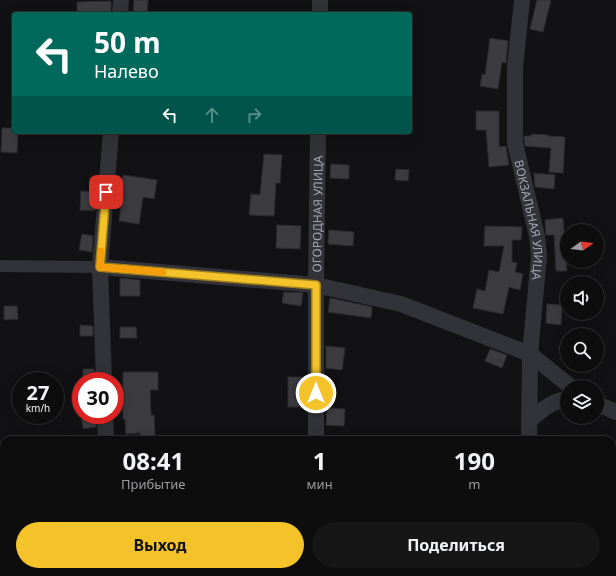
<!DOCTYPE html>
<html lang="ru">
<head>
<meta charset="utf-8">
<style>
	:root { --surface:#0e0d0e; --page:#171617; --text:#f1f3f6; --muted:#9b9c9e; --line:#2e2d2e; --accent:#f3c329 }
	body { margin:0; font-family:"Noto Sans",sans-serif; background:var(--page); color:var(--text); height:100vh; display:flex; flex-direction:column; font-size:15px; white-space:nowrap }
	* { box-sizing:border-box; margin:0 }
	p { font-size:13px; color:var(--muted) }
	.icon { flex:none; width:22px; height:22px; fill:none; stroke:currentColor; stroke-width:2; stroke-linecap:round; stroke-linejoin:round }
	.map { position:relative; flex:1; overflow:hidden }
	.sheet { position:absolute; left:0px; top:436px; width:616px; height:140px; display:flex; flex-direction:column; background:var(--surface); border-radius:12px 12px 0 0; box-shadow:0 4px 16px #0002,0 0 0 1px var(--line) }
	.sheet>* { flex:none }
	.top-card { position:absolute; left:12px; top:12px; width:400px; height:122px; border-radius:4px; box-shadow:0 4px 16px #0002,0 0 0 1px var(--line); background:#00695c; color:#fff; overflow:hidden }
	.needle { width:26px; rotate:75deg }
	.fabs { position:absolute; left:560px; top:224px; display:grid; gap:8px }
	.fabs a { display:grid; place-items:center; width:44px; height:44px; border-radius:50%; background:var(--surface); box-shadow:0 4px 16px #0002,0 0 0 1px var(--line); font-size:20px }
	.speed { position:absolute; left:12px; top:372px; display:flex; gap:8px; font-size:20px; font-weight:700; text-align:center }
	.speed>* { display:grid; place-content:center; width:52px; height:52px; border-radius:50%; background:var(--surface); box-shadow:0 4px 16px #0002,0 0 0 1px var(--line); line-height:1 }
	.speed small { font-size:10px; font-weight:400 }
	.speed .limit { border:6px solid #d22; background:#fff; color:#111 }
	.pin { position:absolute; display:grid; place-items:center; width:34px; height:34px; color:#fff; margin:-17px; border-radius:8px; box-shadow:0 2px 6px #0006 }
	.me { position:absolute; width:44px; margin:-22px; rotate:0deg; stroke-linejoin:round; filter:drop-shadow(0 0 3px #0008) }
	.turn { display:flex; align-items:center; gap:14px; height:84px; padding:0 16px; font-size:18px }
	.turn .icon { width:52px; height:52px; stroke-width:2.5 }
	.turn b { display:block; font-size:28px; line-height:34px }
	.lanes { display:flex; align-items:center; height:38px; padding:0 16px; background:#0003; justify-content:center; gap:20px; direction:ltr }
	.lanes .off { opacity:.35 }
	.eta { display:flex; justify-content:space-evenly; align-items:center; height:68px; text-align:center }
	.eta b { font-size:24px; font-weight:700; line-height:28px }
	.action { display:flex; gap:8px; margin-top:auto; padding:8px 16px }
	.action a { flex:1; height:46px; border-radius:24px; background:var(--accent); color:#111; font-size:16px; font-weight:700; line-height:46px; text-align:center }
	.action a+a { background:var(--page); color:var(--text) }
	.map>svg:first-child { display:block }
	.building { fill:#3c3b40; stroke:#2c2b2f }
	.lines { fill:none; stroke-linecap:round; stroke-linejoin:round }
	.pedestrian { stroke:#323338; stroke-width:12 }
	.minor { stroke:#323338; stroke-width:16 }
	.route-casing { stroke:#9e7f1b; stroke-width:10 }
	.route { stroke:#f3c329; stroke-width:7 }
	.slow { stroke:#f59e0b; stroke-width:7 }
	.labels { text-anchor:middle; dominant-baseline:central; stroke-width:3.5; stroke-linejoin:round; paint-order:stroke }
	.street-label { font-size:12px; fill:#a3a6b4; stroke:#0d0c0e }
</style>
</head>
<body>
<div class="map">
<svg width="616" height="576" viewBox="0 0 616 576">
	<rect width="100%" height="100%" fill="#121113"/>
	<path class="building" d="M134 0H148L147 14H133Z
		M537 0H551L543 32 530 29Z
		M111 1V14H77V2Z
		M490 38 508 41 506 63 502 62 498 89 480 86 482 74 485 75Z
		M476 111H499V147L506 146 509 165 489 167 486 130H476Z
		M2 128H14V132H18L17 153 1 152Z
		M531 134 548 135V136L565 137 563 173 549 172 551 148 525 146 524 136H531Z
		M264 154 282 155 280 183H276L274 216 249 215 251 194 260 195Z
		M331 164 349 165V179L330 178Z
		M396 169 409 170 408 181 395 180Z
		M534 173 555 175 554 189 535 187Z
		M123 175 157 180 154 199 143 197 139 224 119 221 123 194H120Z
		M81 191 97 192 95 211 80 210Z
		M563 218 567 271H556L554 235H546L545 220Z
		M277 225 301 226 300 249 276 248Z
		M485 226 522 227 521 240H512V262L517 263 515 272 523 274 520 290 509 287 503 314 473 308 477 289 485 291 489 270 499 272 504 246H484Z
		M329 230 354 232 353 246 328 244Z
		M82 234 93 236 92 252 79 250Z
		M120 278 140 280V296H120Z
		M284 292 303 293 301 306 282 303Z
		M330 298 372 307 371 318 328 312Z
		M547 304 562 305 561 325 546 323Z
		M4 306H17L18 319 4 320Z
		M80 325 93 326V336H80Z
		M120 327H136L137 338H120Z
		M326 346 345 348 342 370 326 368Z
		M490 349 507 355 502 368 485 361Z
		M83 369H94V381H83Z
		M123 372H158V390H150L151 415H154L155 436 140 437V433L126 434 125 419H123Z
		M288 377H303V407H288Z
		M327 408 345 409 344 426 326 425Z
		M81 415H96V427L83 429Z"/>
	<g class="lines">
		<path class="pedestrian" d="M0 266 100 267"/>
		<g class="minor">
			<path id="s1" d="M522 0 515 67V143L537 236 539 256 530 354 529 440"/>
			<path d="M120 14 121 0"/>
			<path d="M320 14V0"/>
			<path d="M100 267 316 285 401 304 530 354 571 387"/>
			<path d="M104 381 100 267 111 132"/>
			<path d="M597 404 616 412"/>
			<path d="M105 415 106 440"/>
			<path d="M529 421C540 411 552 401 567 399"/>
			<path id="s2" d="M316 440V285L318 132"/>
			<path d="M110 572V576"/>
			<path d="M317 572V576"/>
			<path d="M528 576V572"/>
		</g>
	</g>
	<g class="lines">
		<g class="route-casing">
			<path id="route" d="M106 192 100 267 316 285V393"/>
		</g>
		<use href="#route" class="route"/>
		<path class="slow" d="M101 251 100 267 163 272"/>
	</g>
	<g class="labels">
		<g class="street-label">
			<text stroke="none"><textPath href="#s2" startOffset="226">ОГОРОДНАЯ УЛИЦА</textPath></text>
			<text stroke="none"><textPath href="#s1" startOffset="222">ВОКЗАЛЬНАЯ УЛИЦА</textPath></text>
		</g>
	</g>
</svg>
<div class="fabs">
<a><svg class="needle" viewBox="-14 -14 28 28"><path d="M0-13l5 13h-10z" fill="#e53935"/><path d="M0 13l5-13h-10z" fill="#9b9c9e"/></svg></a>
<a><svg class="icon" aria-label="sound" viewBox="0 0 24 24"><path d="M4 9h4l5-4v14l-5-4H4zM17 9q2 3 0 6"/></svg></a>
<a><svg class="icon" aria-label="search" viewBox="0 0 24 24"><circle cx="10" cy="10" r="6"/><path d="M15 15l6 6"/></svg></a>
<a><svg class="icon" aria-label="layers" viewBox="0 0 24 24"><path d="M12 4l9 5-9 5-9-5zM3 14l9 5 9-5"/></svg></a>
</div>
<div class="speed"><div>27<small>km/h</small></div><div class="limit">30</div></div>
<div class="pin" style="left:106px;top:192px;background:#d93025"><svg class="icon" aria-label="arrive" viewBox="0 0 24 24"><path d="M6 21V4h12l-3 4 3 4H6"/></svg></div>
<svg class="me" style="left:316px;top:393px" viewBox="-20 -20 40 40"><circle r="17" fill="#f3c329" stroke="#fff" stroke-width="3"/><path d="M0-11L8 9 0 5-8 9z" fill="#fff"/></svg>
<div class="top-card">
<div class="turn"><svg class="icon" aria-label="left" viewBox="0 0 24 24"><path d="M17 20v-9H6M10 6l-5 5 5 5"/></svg><div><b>50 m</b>Налево</div></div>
<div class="lanes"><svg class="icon" aria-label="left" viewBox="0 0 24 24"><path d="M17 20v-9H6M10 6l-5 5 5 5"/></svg><svg class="icon off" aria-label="ahead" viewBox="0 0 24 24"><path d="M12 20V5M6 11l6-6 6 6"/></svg><svg class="icon off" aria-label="right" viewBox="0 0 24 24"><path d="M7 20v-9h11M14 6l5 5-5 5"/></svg></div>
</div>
<section class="sheet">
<div class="eta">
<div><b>08:41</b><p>Прибытие</p></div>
<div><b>1</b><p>мин</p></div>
<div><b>190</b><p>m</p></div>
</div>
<div class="action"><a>Выход</a><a>Поделиться</a></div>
</section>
</div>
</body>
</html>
